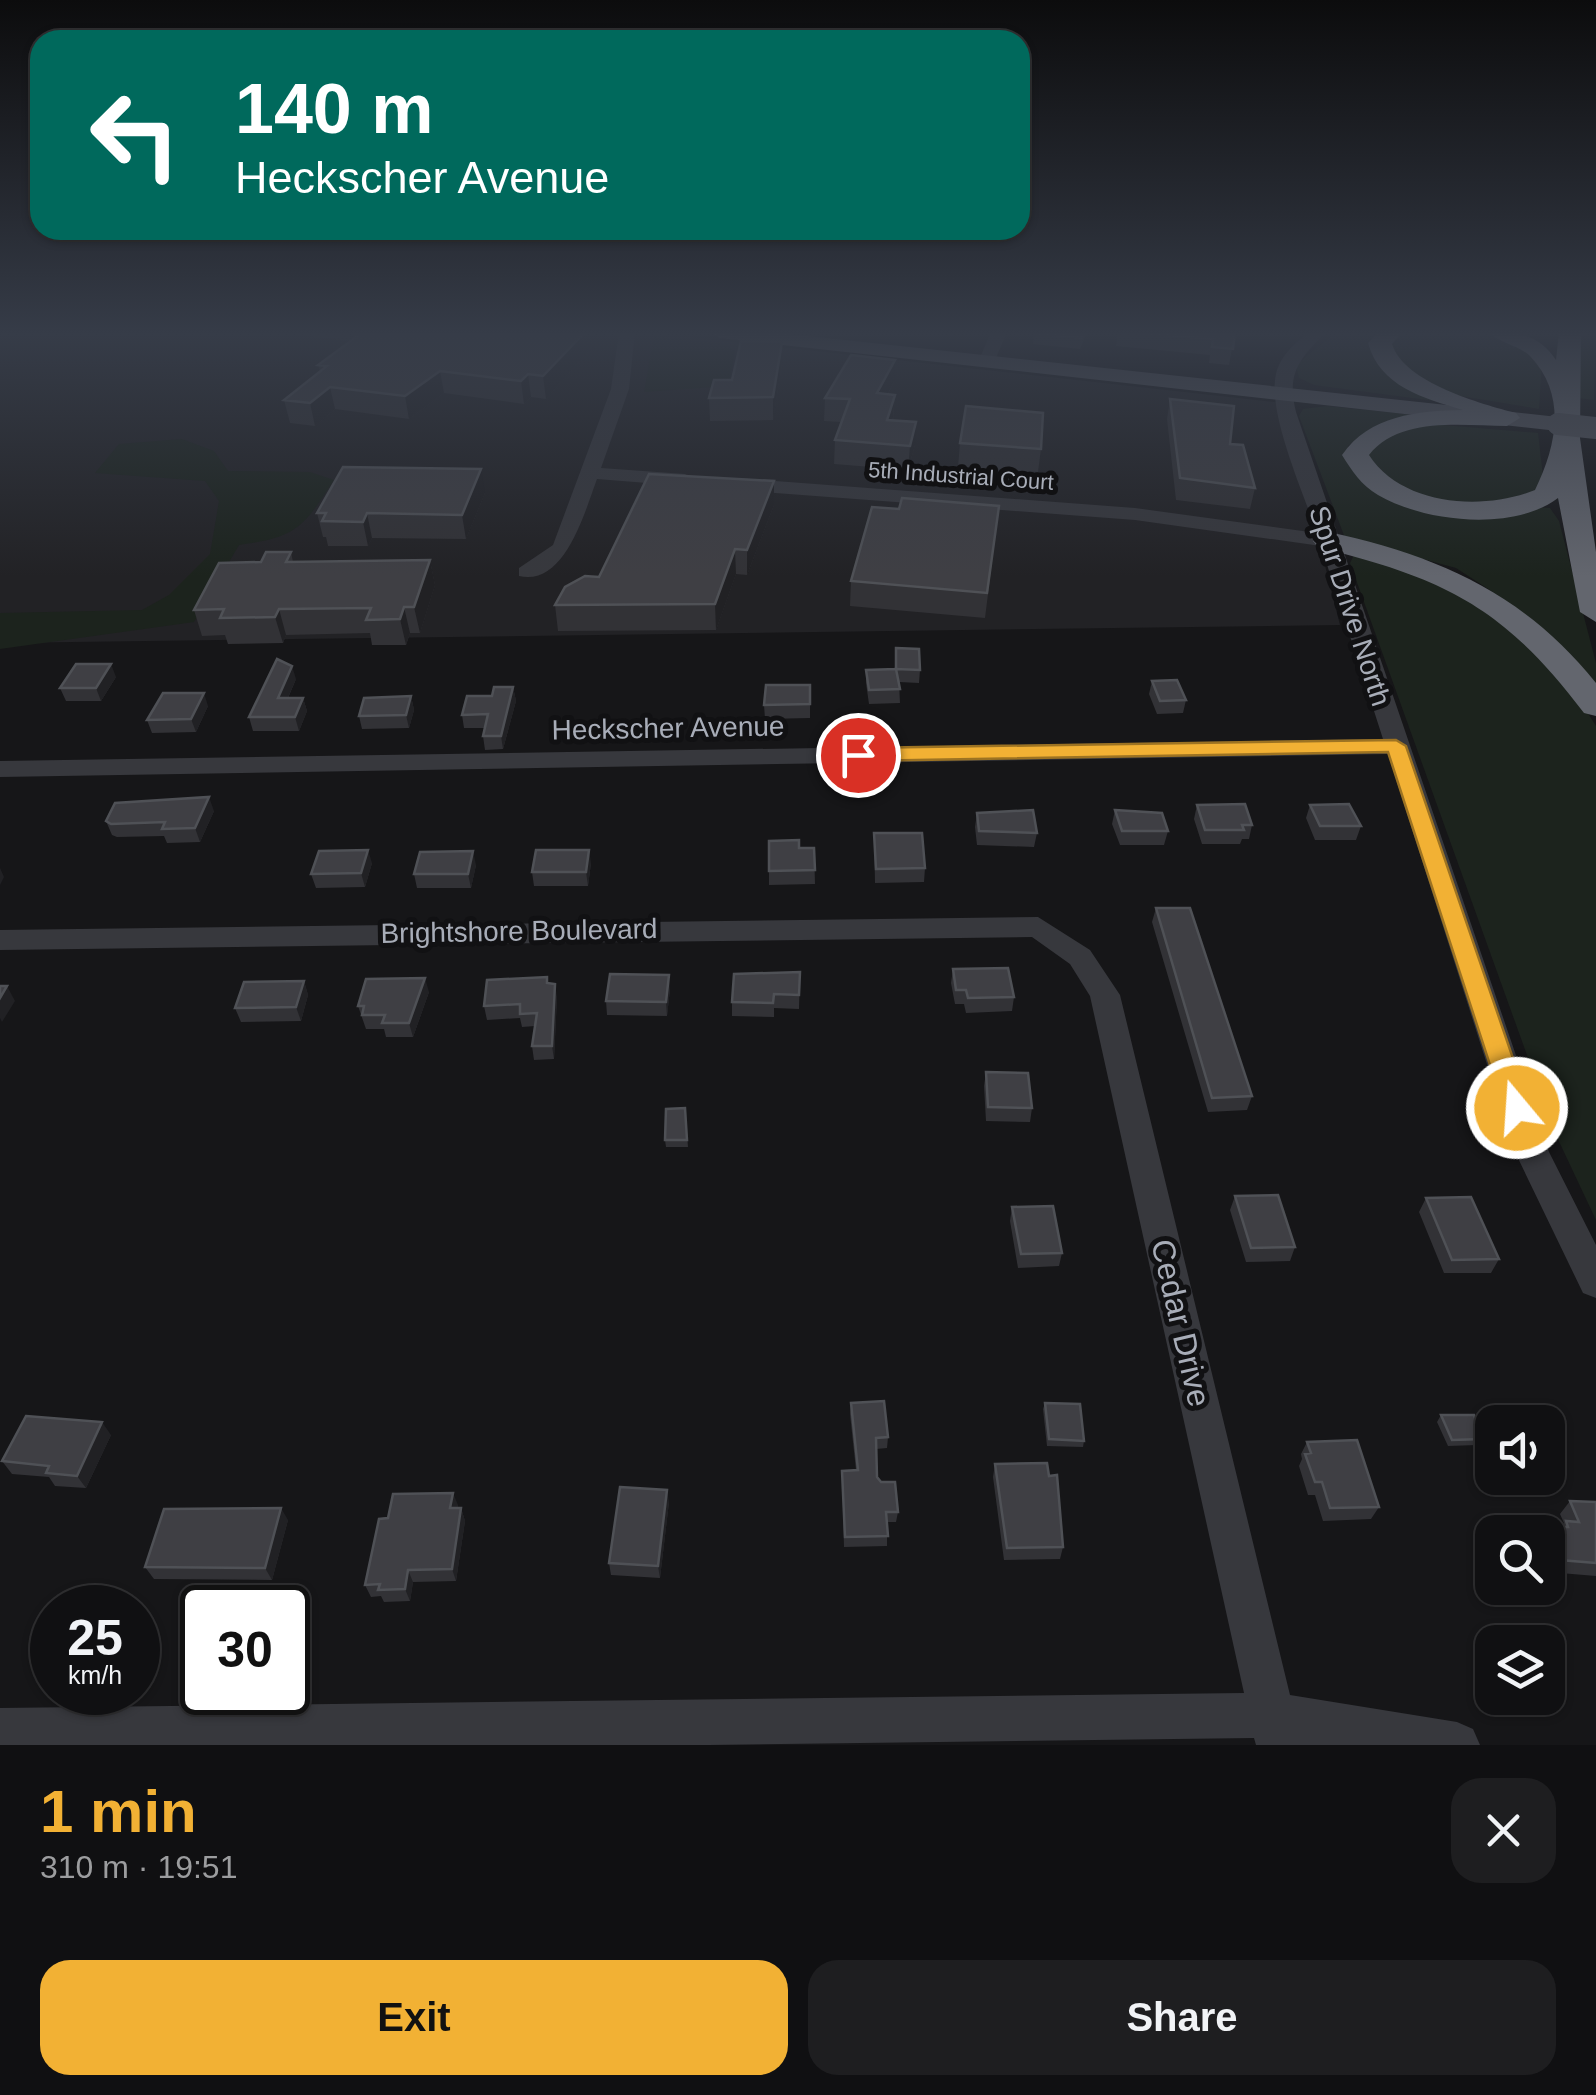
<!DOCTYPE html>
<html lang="en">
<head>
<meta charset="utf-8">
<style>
	:root { --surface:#101012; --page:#1e1e20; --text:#f1f3f6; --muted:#9c9d9f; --line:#303032; --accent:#f2b134 }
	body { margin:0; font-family:Arial,sans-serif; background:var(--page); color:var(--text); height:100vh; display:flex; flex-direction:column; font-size:38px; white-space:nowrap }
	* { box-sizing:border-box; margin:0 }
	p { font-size:32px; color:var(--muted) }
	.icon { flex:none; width:55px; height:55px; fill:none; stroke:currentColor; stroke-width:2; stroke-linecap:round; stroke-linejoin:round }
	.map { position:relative; height:1745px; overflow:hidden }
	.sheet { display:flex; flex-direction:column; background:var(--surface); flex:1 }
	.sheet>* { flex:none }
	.top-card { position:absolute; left:30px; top:30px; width:1000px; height:210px; border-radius:30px; box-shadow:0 2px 8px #0004,0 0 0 2px var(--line); background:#00695c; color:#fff; overflow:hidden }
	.buttons { position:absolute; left:1475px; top:1405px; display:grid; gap:20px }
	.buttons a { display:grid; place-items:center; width:90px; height:90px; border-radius:20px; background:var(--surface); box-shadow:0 2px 8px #0004,0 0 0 2px var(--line); font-size:50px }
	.speed { position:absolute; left:30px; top:1585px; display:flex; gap:20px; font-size:50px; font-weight:700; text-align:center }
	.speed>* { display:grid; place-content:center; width:130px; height:130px; border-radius:50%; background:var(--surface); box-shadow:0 2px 8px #0004,0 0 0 2px var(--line); line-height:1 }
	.speed small { font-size:25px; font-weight:400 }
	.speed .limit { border:5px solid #111; border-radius:15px; background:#fff; color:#111 }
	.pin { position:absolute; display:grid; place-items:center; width:85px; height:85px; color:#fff; margin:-42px; border:5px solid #fff; border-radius:50%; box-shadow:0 2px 10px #0007 }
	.me { position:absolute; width:110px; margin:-55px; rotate:342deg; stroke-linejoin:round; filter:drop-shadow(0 0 8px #0008) }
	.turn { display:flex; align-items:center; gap:35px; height:210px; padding:0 40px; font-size:45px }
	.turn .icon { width:130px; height:130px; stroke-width:2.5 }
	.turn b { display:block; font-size:70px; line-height:85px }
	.round { display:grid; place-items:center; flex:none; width:105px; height:105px; border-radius:30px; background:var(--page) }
	.head { display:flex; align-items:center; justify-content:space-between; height:170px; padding:0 40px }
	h1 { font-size:60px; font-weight:700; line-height:75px; color:var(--accent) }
	.action { display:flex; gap:20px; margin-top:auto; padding:20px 40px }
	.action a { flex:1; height:115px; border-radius:30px; background:var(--accent); color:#111; font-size:40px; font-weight:700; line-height:115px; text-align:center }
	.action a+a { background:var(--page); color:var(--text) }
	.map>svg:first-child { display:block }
	.built { fill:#222225 }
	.green { fill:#1c231d }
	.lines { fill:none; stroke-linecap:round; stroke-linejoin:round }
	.minor { fill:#37383d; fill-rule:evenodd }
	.major { fill:#53555c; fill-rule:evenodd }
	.highway { fill:#63666e; fill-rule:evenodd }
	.major-bridge { stroke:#53555c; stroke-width:22 }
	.wall { fill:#323236 }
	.shaded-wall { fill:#212124 }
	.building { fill:#3f3f44; stroke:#4f5156; stroke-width:2.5 }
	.route { fill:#f2b134; stroke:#9d7322; stroke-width:2.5 }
	.labels { text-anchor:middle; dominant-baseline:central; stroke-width:10; stroke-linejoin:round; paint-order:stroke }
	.far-street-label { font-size:22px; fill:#a8adb8; stroke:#111113 }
	.street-label { font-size:28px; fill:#a8adb8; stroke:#111113 }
	.near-street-label { font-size:32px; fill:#a8adb8; stroke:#111113 }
</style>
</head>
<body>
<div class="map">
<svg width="1596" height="1745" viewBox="0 0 1596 1745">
	<rect width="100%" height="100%" fill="#161618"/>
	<path class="built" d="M0 332H644L1284 403 1340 625 0 643Z"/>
	<path class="green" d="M1337 332H1382L1372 348C1382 379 1422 390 1450 403L1314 385 1299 378 1296 365Z
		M1400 332H1492L1511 337 1542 362 1539 409 1442 393 1387 356 1394 334Z
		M1581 332H1596L1594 400 1577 398Z
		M654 336 724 344 735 351 728 386 644 392Z
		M1327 406 1426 416 1372 429 1348 446 1347 462 1398 498 1550 508 1559 521 1596 663V690L1499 596 1456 568 1345 538 1299 416 1303 409Z
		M1431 424 1538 433 1544 485 1535 497 1474 508 1394 489 1362 449 1385 434Z
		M182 439 214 451 228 471 310 472 334 480C303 528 297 537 239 545L194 622 0 649V613L142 610 169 595 210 554 219 501 205 481 95 473 119 444Z
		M1354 555 1448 578 1568 682 1596 726V1220L1555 1133 1350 563Z"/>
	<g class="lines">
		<path class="minor" d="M619 332H635L629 389 601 468 685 474 695 480 685 486 597 479C585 511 565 587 519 576V568L553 545 611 389Z
			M991 332H1007L995 360 987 365 979 360Z
			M1309 332H1326C1300 359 1286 372 1296 412L1549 1152 1596 1245V1298L1583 1293 1515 1152 1388 754 0 777V761L1383 739 1321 546 1135 520 737 490 727 484 737 478 1135 508 1317 533C1304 494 1267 413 1276 374 1280 356 1295 343 1309 332Z
			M1038 917 1090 950 1120 995 1290 1695 1457 1722 1473 1729 1480 1745H1256L1254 1738 708 1745H0V1708L1244 1693 1090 996 1070 964 1032 937 0 950V930Z"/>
		<path class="major" d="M710 332H771L1558 417 1569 424 1558 431 720 338Z"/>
		<path class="highway" d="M1378 332H1402L1392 344C1404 383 1482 404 1516 413L1520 418 1507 426C1462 426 1400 416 1369 455 1402 506 1483 511 1535 490 1556 447 1568 396 1530 356 1519 345 1500 344 1489 332 1517 331 1540 335 1556 360L1559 332H1581L1580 438 1596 552V622L1580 612 1558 498C1513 532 1424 522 1378 495 1361 485 1352 471 1342 455 1370 415 1417 411 1463 410 1424 398 1380 387 1368 343Z
			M1328 532C1437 555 1525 594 1596 683V716L1584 713C1503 606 1445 579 1318 547L1313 541Z"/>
		<path class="major-bridge" d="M1558 424 1596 428"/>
	</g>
	<path class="wall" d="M275 332H592L593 346 546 399 531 397 524 404 444 393 409 419 335 409 315 426 290 423 284 400 320 371 318 365 350 341Z
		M930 332H954L953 335Z
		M1087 332 1080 349 1033 344 1034 333Z
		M1118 332H1235L1229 365 1209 363 1210 355 1116 346Z
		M782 342V364L773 420 710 421 709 398Z
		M894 382 888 394 895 395 893 420 915 445 908 470 834 464 835 440 841 422 824 421 825 398Z
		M1170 399 1230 444 1255 488 1250 509 1176 500 1167 419Z
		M960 443 1041 449 1038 472 958 467Z
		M774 481V505L747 575 736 574 716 630 558 631 555 605 599 577Z
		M485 493 466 539 372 538 368 546H328L326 537H323L317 513Z
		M999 506 985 618 850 606 851 581 899 509Z
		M291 552 293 562 430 560 435 585 420 633H410L406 645H372L370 633 286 635 283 643 228 644 225 635 202 636 194 610 261 562Z
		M896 648 920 670 919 683 899 682 900 703 869 704 866 683V670L895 669Z
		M116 677 101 701H66L60 688Z
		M296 679 288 698H303L307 711 299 731H253L249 717Z
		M1152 681 1186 700 1183 713 1157 714 1149 694Z
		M810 685V718L765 719 764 705Z
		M513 687 516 701 503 749 485 750 483 736 485 728H464L462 715 492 696Z
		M411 696 414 710 409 728 362 729 359 716Z
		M208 706 196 732 152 733 147 720Z
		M1197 805 1252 825 1249 839H1242L1240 844H1202L1194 819Z
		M1310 805 1361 826 1356 840H1315L1306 818Z
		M1115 810 1168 831 1164 845H1120L1112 824Z
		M214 811 200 842 167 843 164 836 117 837 112 835 106 821Z
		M977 813 1037 833 1034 847 977 845 975 827Z
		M874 833 925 868 924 882 875 883Z
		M769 841 799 848H814L815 884 769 885Z
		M372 863 365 887 316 888 311 874Z
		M591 863 588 886H534L532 872Z
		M476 865 471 888H417L414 874Z
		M1156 908 1252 1096 1247 1110 1208 1112 1152 922Z
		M953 969 1014 997 1012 1011 966 1013 964 1004H955L951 983Z
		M800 972 799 1009 774 1008V1017L732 1016V1002Z
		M304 981 308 995 301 1021 241 1022 235 1008Z
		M548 983 557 997 554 1059 534 1060 532 1046 535 1026 522 1027 520 1018 487 1020 484 1006Z
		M670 989 667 1016 607 1015 606 1001Z
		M429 992 413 1037H386L384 1029H366L358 1006Z
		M986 1072 1032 1108 1030 1122 986 1121 984 1086Z
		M685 1108 688 1147H666L665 1140Z
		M1235 1196 1295 1247 1290 1261 1246 1262 1230 1210Z
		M1426 1198 1499 1259 1491 1273H1444L1419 1212Z
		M1012 1207 1062 1253 1059 1266 1018 1268 1010 1221Z
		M851 1403 888 1437 887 1448 876 1449 877 1477 898 1512 896 1522H887V1546L844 1547 842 1471 856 1470 850 1414Z
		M1045 1403 1084 1441 1083 1447 1047 1446 1043 1409Z
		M1441 1415 1482 1439 1477 1445 1448 1446 1437 1422Z
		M111 1435 86 1488 55 1486 49 1477 12 1474 2 1461Z
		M1307 1442 1379 1507 1371 1519 1323 1521 1315 1495H1308L1299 1466 1302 1459 1301 1454Z
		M995 1464 1063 1547 1060 1559 1004 1560 993 1477Z
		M1570 1501 1596 1502V1576L1548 1572V1532H1527L1531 1527H1561L1564 1523 1560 1514Z
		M669 1502 660 1578 611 1575 609 1563Z
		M458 1505 457 1508H461L465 1521 456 1581 413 1582 410 1601 384 1602 381 1596 371 1597 365 1585 388 1518Z
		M288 1520 272 1580 154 1579 145 1567Z"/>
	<path class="shaded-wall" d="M349 332H364L351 341Z
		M585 332H592L593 346 546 399 543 376Z
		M782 342V364L773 420V397Z
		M895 360 894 382 876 416 877 393Z
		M440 371 444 393 409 419 405 396Z
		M528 374 531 397 524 404 521 381Z
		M330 387 335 409 315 426 310 403Z
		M895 395 893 417 886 443 887 420Z
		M916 422 915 445 908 470 910 446Z
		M481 469 485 493 466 539 462 515Z
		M774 481V505L747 575V550Z
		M367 513 372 538 368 546 363 522Z
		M735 549 736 574 716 630 715 604Z
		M430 560 435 585 420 633 414 607Z
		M404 607 410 633 406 645 400 619Z
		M279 609 286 635 283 643 275 617Z
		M111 664 116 677 101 701 96 688Z
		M292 666 296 679 282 711 278 698Z
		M513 687 516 701 503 749 501 736Z
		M204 693 208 706 196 732 191 719Z
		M411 696 414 710 409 728 406 715Z
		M303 698 307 711 299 731 295 717Z
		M209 797 214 811 200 842 195 828Z
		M368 850 372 863 365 887 361 873Z
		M589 850 591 863 588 886 586 872Z
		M473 851 476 865 471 888 468 874Z
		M0 868 4 877 0 885Z
		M669 975 670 989 667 1016 666 1002Z
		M425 978 429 992 413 1037 409 1023Z
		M304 981 308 995 301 1021 296 1007Z
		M555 984 557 997 554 1059 552 1046Z
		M7 986 15 1001 2 1022 0 1018V998Z
		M102 1422 111 1435 86 1488 77 1476Z
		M667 1490 669 1502 660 1578 658 1566Z
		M453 1493 458 1505 455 1521 450 1508Z
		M281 1508 288 1520 272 1580 265 1568Z
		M461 1508 465 1521 456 1581 452 1569Z
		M408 1570 413 1582 410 1601 405 1589Z"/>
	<path class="building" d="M363 332H585L543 376 528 374 521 381 440 371 405 396 330 387 310 403 284 400 327 366 318 365Z
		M1035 332H1084L1082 338 1034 333Z
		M1130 332H1235L1233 349 1212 347 1213 339Z
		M741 341 782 342 773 397 709 398 714 380H732Z
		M851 355 895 360 877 393 895 395 887 420 916 422 910 446 835 440 850 399 825 398Z
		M1170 399 1234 406 1230 444 1243 445 1255 488 1180 478Z
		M966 406 1043 413 1041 449 960 443Z
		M343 467 481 469 462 515 367 513 363 522 322 521 326 513H317Z
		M649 474 774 481 747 550 735 549 715 604 555 605 565 587 585 576 599 577Z
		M902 498 999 506 987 593 851 581 872 507 899 509Z
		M266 552H291L286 562 430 560 414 607H404L400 619 366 620 371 608 279 609 275 617 220 618 224 609 194 610 219 563 261 562Z
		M896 648 919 649 920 670 896 669 900 689 869 690 866 670 896 669Z
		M277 659 292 666 278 698H303L295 717H249Z
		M76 664H111L96 688H60Z
		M1177 680 1186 700 1160 701 1152 681Z
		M766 685H810V704L764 705Z
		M494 687H513L501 736H483L488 714 462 715 467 696H492Z
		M163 693H204L191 719 147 720Z
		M411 696 406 715 359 716 364 698Z
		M209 797 195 828 162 829 165 822 111 824 106 821 115 803Z
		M1245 804 1252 825H1242L1244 830H1205L1197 805Z
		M1349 804 1361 826H1320L1310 805Z
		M1033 810 1037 833 979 831 977 813Z
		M1115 810 1162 813 1168 831H1122Z
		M874 833H922L925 868 876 869Z
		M799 840V848H814L815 870 769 871V841Z
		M368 850 361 873 311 874 319 851Z
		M536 850H589L586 872H532Z
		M473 851 468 874H414L420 852Z
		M1156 908H1190L1252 1096 1212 1098Z
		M1008 968 1014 997 968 998 966 990H956L953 969Z
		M800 972 799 995 774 994 773 1003 732 1002 734 974Z
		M610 974 669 975 666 1002 606 1001Z
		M547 977V983L555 984 552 1046H532L537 1013 520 1014V1004L484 1006 487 980Z
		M425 978 409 1023H382L385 1015H362L364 1006H358L366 979Z
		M304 981 296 1007 235 1008 244 982Z
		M0 986H7L0 998Z
		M986 1072 1028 1073 1032 1108 988 1107Z
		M685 1108 687 1140H665L666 1109Z
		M1278 1195 1295 1247 1251 1248 1235 1196Z
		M1471 1197 1499 1259 1452 1260 1426 1198Z
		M1053 1206 1062 1253 1021 1254 1012 1207Z
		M884 1401 888 1437 876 1438 877 1477 881 1482H895L898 1512H886L888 1536 845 1537 842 1471 858 1470 851 1403Z
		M1045 1403 1080 1404 1084 1441 1049 1439Z
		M1441 1415H1474L1482 1439 1452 1440Z
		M26 1416 102 1422 77 1476 46 1473 49 1466 2 1461Z
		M1357 1440 1379 1507 1330 1508 1322 1482H1315L1305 1454 1311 1453 1307 1442Z
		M1047 1463 1049 1476 1057 1475 1063 1547 1007 1548 995 1464Z
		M620 1487 667 1490 658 1566 609 1563Z
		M453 1493 450 1508H461L452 1569 408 1570 405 1589 378 1590 380 1584 365 1585 379 1519 388 1518 393 1494Z
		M1570 1501 1596 1502V1563L1548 1559V1532H1533L1531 1527H1568L1566 1521 1579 1522Z
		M281 1508 265 1568 145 1567 164 1509Z"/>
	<linearGradient id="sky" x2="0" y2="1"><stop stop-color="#0c0c0d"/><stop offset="0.58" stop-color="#363c48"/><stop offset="1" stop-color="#363c48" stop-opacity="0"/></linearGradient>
	<rect width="1596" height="576" fill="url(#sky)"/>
	<path class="route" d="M1396 740 1406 746 1530 1108 1527 1115 1517 1118 1504 1108 1388 752 858 761 847 755 858 748Z"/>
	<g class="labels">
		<g class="far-street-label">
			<text transform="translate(961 476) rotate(4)">5th Industrial Court</text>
		</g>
		<g class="street-label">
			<text transform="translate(1350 606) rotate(72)">Spur Drive North</text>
			<text transform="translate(668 728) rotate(-1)">Heckscher Avenue</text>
			<text transform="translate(519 931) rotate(-1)">Brightshore Boulevard</text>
		</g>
		<g class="near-street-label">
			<text transform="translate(1181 1323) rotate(77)">Cedar Drive</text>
		</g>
	</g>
</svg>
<div class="buttons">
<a><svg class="icon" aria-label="sound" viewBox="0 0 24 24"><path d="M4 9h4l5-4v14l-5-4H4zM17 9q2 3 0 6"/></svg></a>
<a><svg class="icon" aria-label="search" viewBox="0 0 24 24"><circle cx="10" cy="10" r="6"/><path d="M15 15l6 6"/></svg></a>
<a><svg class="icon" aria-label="layers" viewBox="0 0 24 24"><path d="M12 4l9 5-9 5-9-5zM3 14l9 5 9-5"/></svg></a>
</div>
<div class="speed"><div>25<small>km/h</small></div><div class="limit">30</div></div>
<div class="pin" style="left:858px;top:755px;background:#d93025"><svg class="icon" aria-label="arrive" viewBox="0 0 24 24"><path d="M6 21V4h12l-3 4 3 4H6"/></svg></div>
<svg class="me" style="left:1517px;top:1108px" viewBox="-20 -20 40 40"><circle r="17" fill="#f2b134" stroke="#fff" stroke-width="3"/><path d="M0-11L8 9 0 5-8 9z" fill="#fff"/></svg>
<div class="top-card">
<div class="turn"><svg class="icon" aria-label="left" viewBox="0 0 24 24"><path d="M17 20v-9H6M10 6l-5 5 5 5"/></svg><div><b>140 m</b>Heckscher Avenue</div></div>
</div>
</div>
<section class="sheet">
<div class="head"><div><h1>1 min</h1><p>310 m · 19:51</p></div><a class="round"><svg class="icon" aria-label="close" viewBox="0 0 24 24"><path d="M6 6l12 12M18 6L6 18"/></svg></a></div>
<div class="action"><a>Exit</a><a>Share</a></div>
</section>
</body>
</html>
